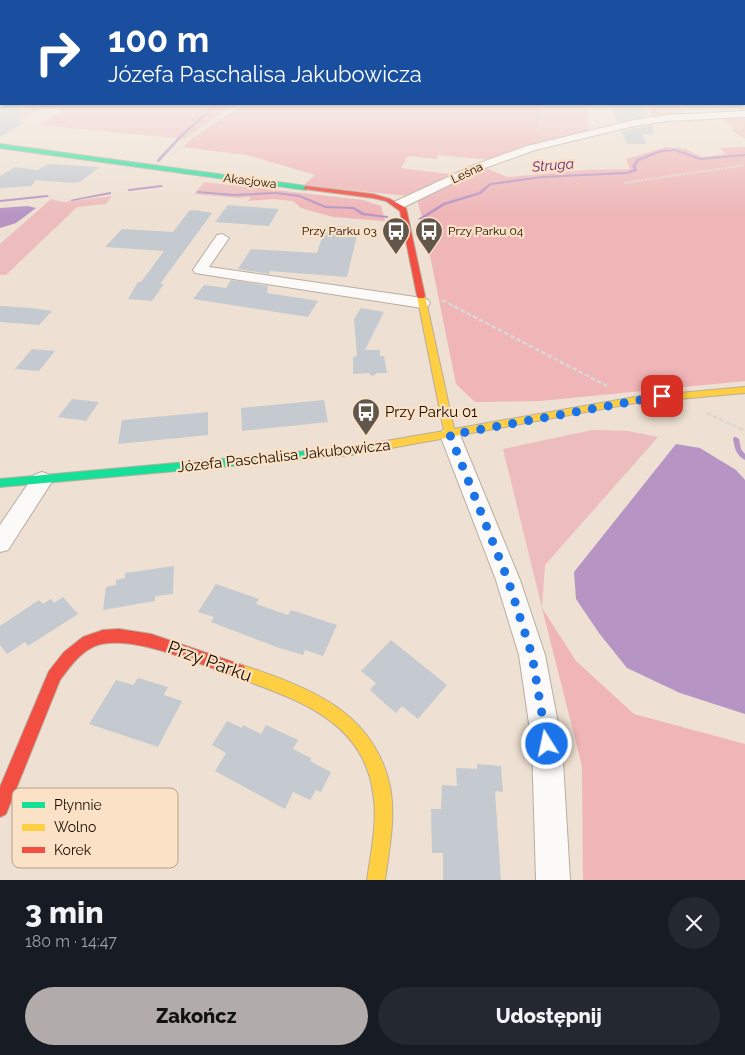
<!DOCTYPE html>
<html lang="pl">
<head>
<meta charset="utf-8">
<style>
	:root { --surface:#171b24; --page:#242831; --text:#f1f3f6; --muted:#9ea1a6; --accent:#b1aca9 }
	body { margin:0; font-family:Raleway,sans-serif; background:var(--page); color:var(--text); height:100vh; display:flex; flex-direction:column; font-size:19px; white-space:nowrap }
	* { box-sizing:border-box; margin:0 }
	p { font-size:16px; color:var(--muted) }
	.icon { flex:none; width:28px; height:28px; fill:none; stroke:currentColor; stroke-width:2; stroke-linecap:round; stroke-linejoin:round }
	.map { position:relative; height:880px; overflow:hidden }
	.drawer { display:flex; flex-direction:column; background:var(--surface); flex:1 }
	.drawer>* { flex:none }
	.top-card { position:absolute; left:0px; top:0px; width:745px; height:105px; box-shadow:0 1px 4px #0004; background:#1a4fa0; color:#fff; overflow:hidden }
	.pin { position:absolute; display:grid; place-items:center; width:42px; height:42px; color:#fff; margin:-21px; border-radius:10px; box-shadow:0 2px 8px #0006 }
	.me { position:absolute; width:55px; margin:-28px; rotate:350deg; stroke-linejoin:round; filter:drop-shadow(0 0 4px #0008) }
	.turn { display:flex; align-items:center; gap:18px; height:105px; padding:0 25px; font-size:22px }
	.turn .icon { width:65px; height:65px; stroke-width:2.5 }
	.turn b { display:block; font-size:35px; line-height:42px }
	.round { display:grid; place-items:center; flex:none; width:52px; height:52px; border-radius:26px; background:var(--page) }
	.headline { display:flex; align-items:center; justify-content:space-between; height:85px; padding:0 25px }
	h1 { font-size:30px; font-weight:800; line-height:38px }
	.cta { display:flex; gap:10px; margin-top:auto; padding:10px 25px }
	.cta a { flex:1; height:58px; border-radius:30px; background:var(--accent); color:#111; font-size:20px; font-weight:800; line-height:58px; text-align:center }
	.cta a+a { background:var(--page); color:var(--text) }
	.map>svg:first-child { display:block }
	.green { fill:#edbcbc }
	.forest { fill:#efb5b7 }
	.water { fill:#b695c4 }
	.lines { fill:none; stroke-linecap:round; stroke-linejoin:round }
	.stream { fill:#b695c4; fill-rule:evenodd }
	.building { fill:#c4cad0 }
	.street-casing { stroke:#b9ada0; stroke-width:2 }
	.fast-casing { stroke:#b9ada0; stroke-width:2 }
	.slow-casing { stroke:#b9ada0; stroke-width:2 }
	.jam-casing { stroke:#b9ada0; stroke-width:2 }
	.path-far1 { stroke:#dbd7d2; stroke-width:2; stroke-dasharray:2.5 1; stroke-linecap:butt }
	.path { stroke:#dbd7d2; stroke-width:2.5; stroke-dasharray:4.5 2.5; stroke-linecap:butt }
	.street { fill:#fcfaf8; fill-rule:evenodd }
	.fast { fill:#16e098; fill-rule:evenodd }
	.slow { fill:#ffcf43; fill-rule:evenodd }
	.jam { fill:#f24e42; fill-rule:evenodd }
	.route { stroke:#1a73e8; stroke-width:9; stroke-dasharray:0 16.2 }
	.labels { text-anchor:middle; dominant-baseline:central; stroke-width:4.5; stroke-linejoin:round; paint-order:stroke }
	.far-street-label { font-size:12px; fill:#160b02; stroke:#fbe1c5 }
	.far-poi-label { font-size:12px; fill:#160b02; stroke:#fbe1c5; text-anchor:end }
	.far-water-label { font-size:14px; font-style:italic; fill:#5e2880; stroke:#fbe1c5 }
	.poi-label { font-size:15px; fill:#160b02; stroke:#fbe1c5; text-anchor:start }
	.street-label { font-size:15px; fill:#160b02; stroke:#fbe1c5 }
	.near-street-label { font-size:18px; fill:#160b02; stroke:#fbe1c5 }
	.key { fill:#fbe1c5; stroke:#b6a18a; stroke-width:1 }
	.key-label { font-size:14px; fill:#160b02 }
</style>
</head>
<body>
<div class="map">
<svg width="745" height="880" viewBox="0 0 745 880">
	<rect width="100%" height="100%" fill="#eee0d2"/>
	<path class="green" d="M30 104H215L176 138 39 125 64 110 42 108 7 127 0 119Z
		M545 104H588V132L539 144Z
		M647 104H678L683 115 652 118Z
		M745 116V139L731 130 735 128 719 117Z
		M204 182 258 188 253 197 239 198 194 194Z
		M112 196 106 204 77 207 6 275H0V244L51 199 63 202Z
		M592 430 628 431 658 437 545 565 542 608 503 449Z"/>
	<path class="forest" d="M215 104H234L184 139 176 138Z
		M243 104H545L539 144 491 160 438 155 437 159 408 156 401 168 457 175 407 196 304 185 315 175 247 155 183 147 191 139Z
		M666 147 685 149 702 157 726 154 720 148 745 147V381L540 401 475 402 456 384 423 221 417 199 464 178 484 167 507 177 585 170 630 169 626 159Z
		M258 188 363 200 381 206 385 221 333 217 301 208 293 201 273 199 248 201Z
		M542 608 576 661 634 714 745 744V880H583L582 766Z"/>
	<path class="water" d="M28 206 36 208 16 223 0 228V208Z
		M676 444 700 448 736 470 745 480V714L680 693 627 668 599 633 576 599 574 572Z"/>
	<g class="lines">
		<path class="stream" d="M216 104H218L182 137 159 162H157V160L180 135Z
			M675 149 700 158 745 154V156L700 160 675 151 662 152 639 161 636 166 637 171 627 174 542 178 491 185 481 194 445 205 421 220 418 219 443 203 479 192 490 183 542 176 627 172 634 169 632 166 637 159 660 150Z
			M161 185 163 186 162 187 129 191 127 190 129 189Z
			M197 191 234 194 276 192 300 195 326 206 354 207 364 213 387 216 389 217 387 218 362 215 353 209 325 208 299 197 276 194 234 196 198 193H197Z
			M110 192H111V194L72 201 70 200Z
			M47 195 49 196 48 197 0 202V200Z
			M734 437H736L739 439 741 449 745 454V460C736 455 735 449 733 439Z"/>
	</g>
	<path class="building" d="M0 104H18L21 125 0 137Z
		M609 104H644L648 116 617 122Z
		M652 125 654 134H642L647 144H627L621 131Z
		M48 164 99 167 82 181 74 183 36 180 31 186 0 188V176L15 167 38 170Z
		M228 205 279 209 269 226 215 222Z
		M195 210 212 213 160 284H164L152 301 128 299 138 282H141L164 251 105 247 122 229 173 232 189 211Z
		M326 226 359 227 347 277 270 271 269 274 238 269 251 249 317 253Z
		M231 280 268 286 267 293 318 301 308 317 193 299 204 285 226 288Z
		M0 306 33 308 52 311 39 325 0 322Z
		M361 308 384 312 365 350H380V356H384L387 373H377L373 376 368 373 353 374V357L357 356 354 319Z
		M32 349 55 351 39 371 15 369Z
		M72 399 99 402 86 421 58 417Z
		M324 400 328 422 242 431 241 408Z
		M208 412V435L118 444 122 420Z
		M174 566 173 594 155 596V601L103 610 106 587 116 585V580L125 578V573Z
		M216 584 259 599 256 604 288 615 291 610 337 625 323 656 305 650 303 655 279 648 211 622 214 617 198 612Z
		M63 597 78 614 28 646 25 642 7 654 0 645V626L39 600 43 604 51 599 54 603Z
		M391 640 447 685 418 719 402 706 396 713 382 701 370 690 376 683 361 671Z
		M138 678 168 687 164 695 182 701 158 747 89 724 116 680 133 685Z
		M227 721 242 728 243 725 261 734 266 725 298 740 293 749 311 758 310 761 331 772 321 792 316 790 310 800 293 792 285 809 215 771 226 753 212 745Z
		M477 764 501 766 503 792 495 791 501 880H443V853H432L431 809H441L442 785 457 786 456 768 477 769Z"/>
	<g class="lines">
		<g class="street-casing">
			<path id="street" d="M745 111V117L668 121 634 126 535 150 482 169 402 208 398 209 392 205 394 202 474 165 527 146 634 120 668 115Z
				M222 234 229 238 209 267 422 298 428 300 430 303 428 306 422 308 195 273 193 270 195 267 217 235Z
				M450 428 457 430 460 435 520 580 545 655 562 744 570 880H536L532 744 519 655 496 580 440 435 443 430Z
				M42 472 50 475 53 480 8 550 0 552V525L34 475Z"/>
		</g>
		<g class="fast-casing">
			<path id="fast" d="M0 144 306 186 309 188 306 190 0 148Z
				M380 442 384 443 386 446 384 449 351 455 0 487V479L351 447Z"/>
		</g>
		<g class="slow-casing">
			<path id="slow" d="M421 293 425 296 454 429 635 397 745 387V393L635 403 455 436 450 439 446 438 380 450 376 449 374 446 376 443 380 442 444 431 417 296Z
				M239 664C308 687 377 711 391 792 395 821 389 852 385 880H367C371 852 378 821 373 792 362 718 293 699 234 676L231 671 234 666Z"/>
		</g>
		<g class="jam-casing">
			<path id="jam" d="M306 186 373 194 390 199 406 208 425 296 424 298H418L417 296 400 211 386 201 373 198 304 189 303 188Z
				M119 629 151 634 239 664 244 666 247 671 244 676 239 678C204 666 130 632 95 646 80 652 69 668 60 680L6 814 0 817V787L49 671 64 652 83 637 103 630Z"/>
		</g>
		<path class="path-far1" d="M538 133 543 104
			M172 155 188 138 237 104
			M624 183 745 165"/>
		<path class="path" d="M442 300 607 386
			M707 413 745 431"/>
		<use href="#street" class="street"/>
		<use href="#fast" class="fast"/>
		<use href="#slow" class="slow"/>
		<use href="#jam" class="jam"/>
	</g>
	<linearGradient id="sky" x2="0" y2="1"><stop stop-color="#94a8da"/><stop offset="0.43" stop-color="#f7f1eb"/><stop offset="1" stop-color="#f7f1eb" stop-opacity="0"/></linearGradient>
	<rect width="745" height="215" fill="url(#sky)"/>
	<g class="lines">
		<path class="route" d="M547 744 532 655 508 580 450 435 662 396"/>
	</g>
	<defs>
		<g id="bus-pin" transform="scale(1.4375)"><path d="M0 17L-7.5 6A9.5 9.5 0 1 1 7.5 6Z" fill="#62564b" stroke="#fbe1c5"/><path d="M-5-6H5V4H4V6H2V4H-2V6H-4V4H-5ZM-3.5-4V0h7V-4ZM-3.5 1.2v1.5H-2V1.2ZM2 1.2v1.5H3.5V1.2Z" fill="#fff"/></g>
	</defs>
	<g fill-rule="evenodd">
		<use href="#bus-pin" x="396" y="231"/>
		<use href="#bus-pin" x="429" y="231"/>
		<use href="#bus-pin" x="366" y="412"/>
	</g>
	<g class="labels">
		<g class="far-street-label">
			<text transform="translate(467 173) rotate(-25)">Leśna</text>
			<text transform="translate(250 181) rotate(7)">Akacjowa</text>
		</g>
		<g class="far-poi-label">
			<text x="377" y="231">Przy Parku 03</text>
			<text x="448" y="231" text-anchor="start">Przy Parku 04</text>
		</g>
		<g class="far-water-label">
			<text transform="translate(553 165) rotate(-5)">Struga</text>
		</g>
		<g class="poi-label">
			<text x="385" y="412">Przy Parku 01</text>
		</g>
		<g class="street-label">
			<text transform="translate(284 456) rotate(-6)">Józefa Paschalisa Jakubowicza</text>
		</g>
		<g class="near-street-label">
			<text transform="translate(210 661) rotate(20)">Przy Parku</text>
		</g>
	</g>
	<rect x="12" y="788" width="166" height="80" rx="8" class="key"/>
	<rect x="22" y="802" width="23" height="6" fill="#16e098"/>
	<rect x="22" y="824" width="23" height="7" fill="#ffcf43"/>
	<rect x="22" y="847" width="23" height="6" fill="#f24e42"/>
	<g class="key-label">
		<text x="54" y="810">Płynnie</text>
		<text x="54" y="832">Wolno</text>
		<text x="54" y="855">Korek</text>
	</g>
</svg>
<div class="pin" style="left:662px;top:396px;background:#d93025"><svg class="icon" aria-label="arrive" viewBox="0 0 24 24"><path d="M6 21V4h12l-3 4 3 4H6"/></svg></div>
<svg class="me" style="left:547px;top:744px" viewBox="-20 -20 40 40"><circle r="17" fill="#1a73e8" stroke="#fff" stroke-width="3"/><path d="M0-11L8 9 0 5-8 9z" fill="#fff"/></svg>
<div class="top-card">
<div class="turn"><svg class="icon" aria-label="right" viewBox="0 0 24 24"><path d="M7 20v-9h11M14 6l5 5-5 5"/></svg><div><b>100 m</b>Józefa Paschalisa Jakubowicza</div></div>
</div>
</div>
<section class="drawer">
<div class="headline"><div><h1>3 min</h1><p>180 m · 14:47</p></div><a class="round"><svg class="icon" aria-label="close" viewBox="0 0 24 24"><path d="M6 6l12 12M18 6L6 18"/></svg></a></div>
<div class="cta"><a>Zakończ</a><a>Udostępnij</a></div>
</section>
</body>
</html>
